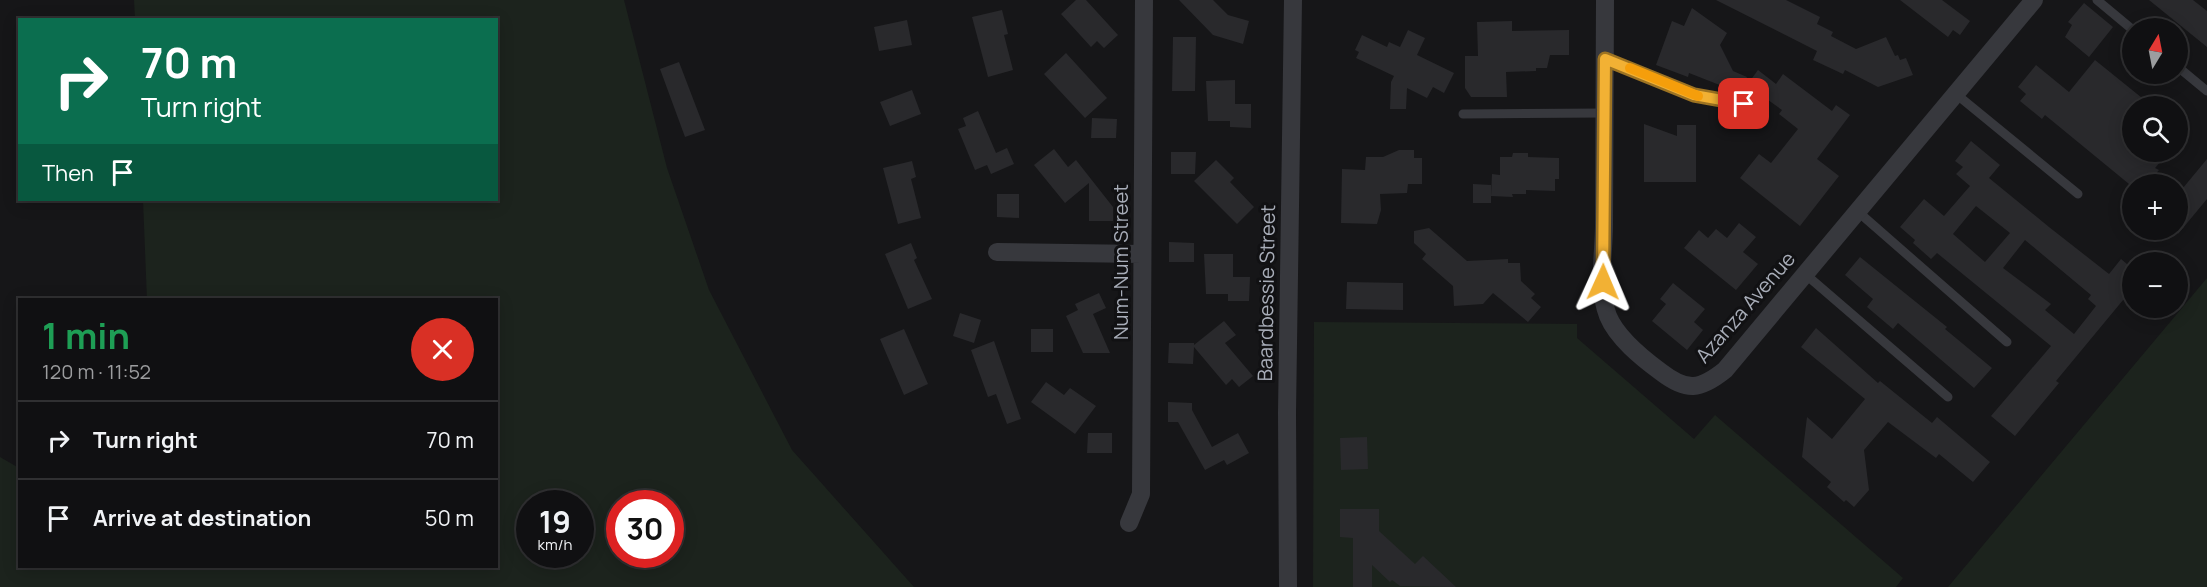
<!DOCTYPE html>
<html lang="en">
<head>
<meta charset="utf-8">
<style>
	:root { --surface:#101012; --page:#1e1e20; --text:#f1f3f6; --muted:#9c9d9f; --line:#303032 }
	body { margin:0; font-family:Manrope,sans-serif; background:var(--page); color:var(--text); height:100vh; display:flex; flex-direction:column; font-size:22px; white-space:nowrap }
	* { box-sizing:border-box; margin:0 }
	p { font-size:20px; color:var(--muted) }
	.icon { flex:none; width:33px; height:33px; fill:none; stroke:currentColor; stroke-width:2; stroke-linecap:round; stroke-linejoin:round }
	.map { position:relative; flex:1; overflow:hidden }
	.side { position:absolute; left:18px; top:298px; width:480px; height:270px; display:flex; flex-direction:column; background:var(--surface); border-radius:0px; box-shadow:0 3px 15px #0003,0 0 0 2px var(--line) }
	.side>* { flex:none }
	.guide { position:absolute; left:18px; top:18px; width:480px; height:183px; border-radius:0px; box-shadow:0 3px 15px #0003,0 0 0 2px var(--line); background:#0b6e4f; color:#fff; overflow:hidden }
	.needle { width:39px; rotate:10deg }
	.fabs { position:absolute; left:2122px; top:18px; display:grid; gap:12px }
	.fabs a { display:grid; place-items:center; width:66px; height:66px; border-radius:50%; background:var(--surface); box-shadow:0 3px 15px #0003,0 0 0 2px var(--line); font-size:30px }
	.speed { position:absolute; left:516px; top:490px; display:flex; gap:12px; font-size:30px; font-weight:700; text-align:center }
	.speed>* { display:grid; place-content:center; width:78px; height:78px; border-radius:50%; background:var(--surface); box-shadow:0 3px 15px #0003,0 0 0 2px var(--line); line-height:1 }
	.speed small { font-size:15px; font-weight:400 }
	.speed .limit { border:9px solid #d22; background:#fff; color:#111 }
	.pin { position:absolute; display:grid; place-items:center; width:51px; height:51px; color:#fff; margin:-26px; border-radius:12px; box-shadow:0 3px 9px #0006 }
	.me { position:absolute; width:66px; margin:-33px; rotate:1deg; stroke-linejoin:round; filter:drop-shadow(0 0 4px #0008) }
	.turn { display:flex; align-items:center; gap:21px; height:126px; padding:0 24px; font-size:27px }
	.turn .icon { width:78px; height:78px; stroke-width:2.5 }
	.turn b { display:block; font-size:42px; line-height:51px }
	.then { display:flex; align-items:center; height:57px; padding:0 24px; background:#0003; gap:12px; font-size:22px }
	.round { display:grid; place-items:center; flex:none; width:63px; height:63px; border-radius:32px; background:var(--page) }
	.overview { display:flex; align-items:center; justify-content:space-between; height:102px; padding:0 24px }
	h1 { font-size:36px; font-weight:700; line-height:45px; color:#1e9e55 }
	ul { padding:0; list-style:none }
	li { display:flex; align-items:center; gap:18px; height:78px; padding:0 24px; border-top:2px solid var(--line) }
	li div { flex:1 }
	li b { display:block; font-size:22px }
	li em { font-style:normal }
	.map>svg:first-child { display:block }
	.green { fill:#1c231d; fill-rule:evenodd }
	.building { fill:#29292c; fill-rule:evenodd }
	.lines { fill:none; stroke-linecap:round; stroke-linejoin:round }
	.lane { stroke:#37383d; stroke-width:9 }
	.street { stroke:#37383d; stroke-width:18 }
	.route-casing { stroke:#9d7322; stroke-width:15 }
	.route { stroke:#f2b134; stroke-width:10 }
	.slow { stroke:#f59e0b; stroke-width:10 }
	.labels { text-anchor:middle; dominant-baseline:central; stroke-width:6; stroke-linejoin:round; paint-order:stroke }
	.street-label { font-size:20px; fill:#a8adb8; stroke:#111113 }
</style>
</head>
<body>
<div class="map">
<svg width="2207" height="587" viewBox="0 0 2207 587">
	<rect width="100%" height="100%" fill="#161618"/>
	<path class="green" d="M134 0H624L667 168 709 290 792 450 914 587H0V457L19 468 20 567H496V300H147L143 200H496V20L135 19ZM530 504H580V555H530ZM620 504H670V555H620Z
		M2207 278V587H1948Z
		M1314 322 1577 324V338L1694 439 1715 415 1903 578 1896 587H1313Z"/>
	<path class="building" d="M1076 0H1086L1118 35 1104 48 1097 41 1091 47 1061 14Z
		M1179 0H1213L1228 15 1249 21 1243 44 1213 35Z
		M1716 0H1786L1820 17 1817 24 1833 32 1831 36 1856 49 1886 37 1895 56 1898 55 1900 60 1906 58 1913 75 1878 87 1845 70 1843 74 1813 60 1817 51Z
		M1900 0H1942L1970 21 1960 35 1953 30 1948 37Z
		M2149 0H2193L2207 11V47Z
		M2084 3 2113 27 2089 57 2065 37 2072 25 2068 22Z
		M1692 8 1727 33 1720 45 1733 71 1747 77 1740 93 1689 73 1688 77 1656 65 1672 21 1684 26Z
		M1002 10 1008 34 1004 35 1013 70 988 77 972 17Z
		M907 20 912 45 879 51 874 27Z
		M1512 21V31L1569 30V55H1550L1547 68H1536V71L1506 72 1507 97H1471L1465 88V56H1478L1477 22Z
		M1408 30 1425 38 1417 55 1454 73 1444 93 1433 87 1427 98 1407 88 1406 109H1390L1391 82 1394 76 1356 58 1359 52 1355 50 1362 35 1387 47 1389 42 1400 47Z
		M1173 37H1196L1195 91H1172Z
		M1066 53 1107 98 1085 118 1044 74Z
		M2095 60 2152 106H2133V152H2169L2155 168 2159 170 2147 184H2129L2045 115 2042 119 2020 101 2026 94 2018 87 2036 65 2069 92Z
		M679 62 705 130 685 137 660 69Z
		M1758 70 1776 84 1783 74 1832 111 1836 105 1850 115 1817 159 1839 176 1800 226 1740 178 1759 154 1771 163 1798 129 1779 114 1782 110 1747 85Z
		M1235 80V104H1251V128L1230 127V121H1208L1206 81Z
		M912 90 921 114 890 126 880 102Z
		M978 111 996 153 1007 148 1014 164 991 174 987 165 975 170 958 129 966 126 963 118Z
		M1092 118 1117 119 1116 138H1091Z
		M1644 124 1677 136V125H1696V182H1644Z
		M1971 141 2000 165 1989 178 2049 227 2109 274 2121 259 2133 269V288L2056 381 2059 383 2015 436 1991 416 2051 346 1937 253 1931 259 1913 243 1915 240 1900 227 1924 199 1944 216 1970 186 1956 174 1963 167 1955 161ZM1976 206 2010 233 1985 262 1953 234ZM2025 240 2091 295 2088 299 2096 306 2074 334 2045 310 2051 304 2003 268Z
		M1054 149 1068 167 1076 160 1113 207V221H1089V183L1065 203 1034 165Z
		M1399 150H1414V158H1422V184H1408L1407 193 1380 194 1381 210 1377 224 1341 223 1342 169 1365 170 1366 157H1383Z
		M1171 152H1196L1195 174H1171Z
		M1513 153H1528V157L1559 158V179H1555V191L1526 190V194H1512L1513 197 1491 196 1492 174 1500 175V157H1512Z
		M2207 159V199L2178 234V194Z
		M1216 160 1234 178 1230 182 1254 207 1237 224 1194 181Z
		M912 161 916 177 911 179 921 218 898 224 883 168Z
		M1473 184 1491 185V203H1473Z
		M997 194H1019V218L997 217Z
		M1739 223 1756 237 1743 252 1758 264 1736 290 1684 248 1699 230 1708 238 1716 229 1727 238Z
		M1429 228 1467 261 1508 259V263H1520L1521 281 1535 294 1531 298 1541 307 1528 322 1493 293 1483 304 1454 306 1453 286 1422 259 1426 254 1414 243V231Z
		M1169 242 1194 243V262H1169Z
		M911 243 917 258 914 260 932 299 908 309 885 254Z
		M1204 254H1233V277H1250L1249 301H1228V294H1206Z
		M1860 257 1947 327 1945 329 1992 368 1974 388 1898 323 1893 329 1867 307 1873 299 1845 275Z
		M1347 282 1403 283V310L1346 309Z
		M1673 283 1705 309 1694 322 1703 330 1687 350 1652 321 1666 304 1660 299Z
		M1099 293 1106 308 1093 314 1110 353H1083L1066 316 1078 310 1075 304Z
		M960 313 981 320 974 343 953 336Z
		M1224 321 1236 335 1225 343 1253 376 1239 387 1232 379 1226 385 1194 347 1193 364 1168 363 1169 343H1194V345Z
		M1816 328 1878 383 1880 381 1932 423 1937 417 1990 462 1973 482 1939 454 1936 458 1888 422 1864 450 1869 490 1854 507 1846 500 1844 502 1827 487 1831 482 1802 457 1807 417 1832 439 1865 399 1801 347Z
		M904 329 928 384 904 395 880 339Z
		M1031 329H1053V352H1031Z
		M994 341 1021 419 1007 424 996 394 988 397 971 350Z
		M1046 382 1064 395 1070 388 1096 406 1075 434 1031 402Z
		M1168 402 1192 403V410L1212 447 1238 433 1249 453 1227 465 1224 460 1205 470 1178 422H1168Z
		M1088 433H1112V453H1087Z
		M1367 437 1368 469 1341 470 1340 438Z
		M1340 509H1379V531L1415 564 1423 556 1456 587 1400 586 1392 580 1390 582 1372 565V587H1353V538L1340 537Z"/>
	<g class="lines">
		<path class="lane" d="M2097 0 2133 30
			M1605 59 1694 95 1744 104
			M2178 67 2207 91
			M1956 94 2078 194
			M1463 114 1604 113
			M1856 210 2007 342
			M1804 273 1948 397"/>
		<path class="street" d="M1605 0C1605 75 1604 150 1604 225 1604 254 1597 288 1608 316 1617 338 1642 358 1661 372 1687 392 1700 390 1725 370L2034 0
			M997 252 1142 254
			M1129 523 1141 494 1144 0
			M1288 587 1287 413 1293 0"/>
	</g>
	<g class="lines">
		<g class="route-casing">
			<path id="route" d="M1603 282 1605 59 1694 95 1744 104"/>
		</g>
		<use href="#route" class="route"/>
		<path class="slow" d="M1630 68 1698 96"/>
	</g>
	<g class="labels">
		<g class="street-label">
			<text transform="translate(1120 262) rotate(-90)">Num-Num Street</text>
			<text transform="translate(1266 293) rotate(-89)">Baardbessie Street</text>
			<text transform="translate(1745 307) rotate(-49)">Azanza Avenue</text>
		</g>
	</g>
</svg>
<div class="fabs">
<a><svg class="needle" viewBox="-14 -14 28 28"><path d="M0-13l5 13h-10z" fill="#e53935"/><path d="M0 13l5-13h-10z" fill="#9c9d9f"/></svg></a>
<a><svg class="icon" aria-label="search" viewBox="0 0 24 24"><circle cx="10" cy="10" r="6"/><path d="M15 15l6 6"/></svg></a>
<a>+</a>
<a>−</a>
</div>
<div class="speed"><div>19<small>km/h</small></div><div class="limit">30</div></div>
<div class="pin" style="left:1744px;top:104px;background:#d93025"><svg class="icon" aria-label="arrive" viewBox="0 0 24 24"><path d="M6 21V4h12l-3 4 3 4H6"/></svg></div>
<svg class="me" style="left:1603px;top:282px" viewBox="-20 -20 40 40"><path d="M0-17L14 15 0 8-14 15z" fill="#f2b134" stroke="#fff" stroke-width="4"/></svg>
<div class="guide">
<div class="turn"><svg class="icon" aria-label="right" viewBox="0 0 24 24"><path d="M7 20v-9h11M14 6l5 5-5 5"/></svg><div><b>70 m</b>Turn right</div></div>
<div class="then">Then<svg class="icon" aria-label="arrive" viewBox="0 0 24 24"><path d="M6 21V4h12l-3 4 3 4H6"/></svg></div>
</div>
<section class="side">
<div class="overview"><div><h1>1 min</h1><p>120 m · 11:52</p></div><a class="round" style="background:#d93025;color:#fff"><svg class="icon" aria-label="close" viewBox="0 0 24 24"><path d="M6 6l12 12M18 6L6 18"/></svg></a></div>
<ul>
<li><svg class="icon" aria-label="right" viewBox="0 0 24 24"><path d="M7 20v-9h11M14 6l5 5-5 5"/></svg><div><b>Turn right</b></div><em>70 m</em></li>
<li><svg class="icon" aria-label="arrive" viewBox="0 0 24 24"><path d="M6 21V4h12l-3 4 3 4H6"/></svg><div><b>Arrive at destination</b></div><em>50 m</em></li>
</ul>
</section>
</div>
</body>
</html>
